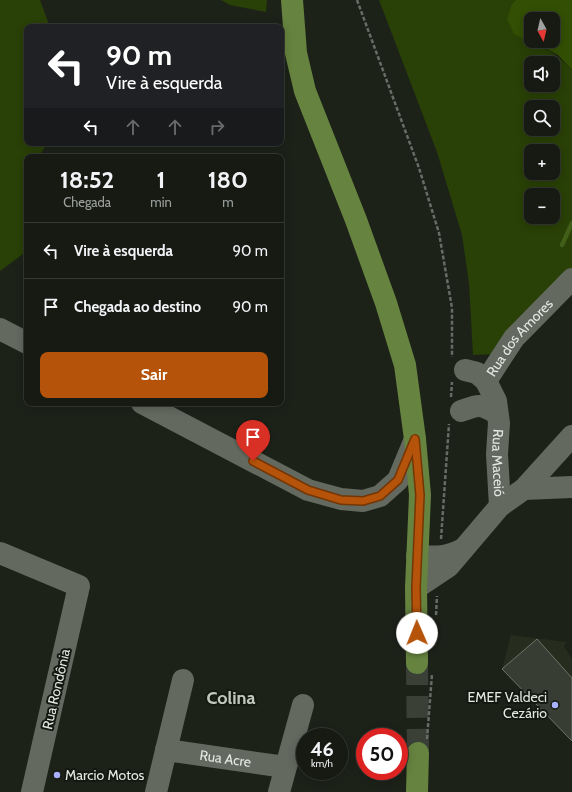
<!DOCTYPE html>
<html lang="pt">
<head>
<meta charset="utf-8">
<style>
	:root { --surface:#161a13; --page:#232721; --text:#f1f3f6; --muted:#9ea1a0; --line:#353833; --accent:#b45309 }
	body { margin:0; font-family:Cabin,sans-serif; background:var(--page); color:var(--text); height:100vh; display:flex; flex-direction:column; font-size:15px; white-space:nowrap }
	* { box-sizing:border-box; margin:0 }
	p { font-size:13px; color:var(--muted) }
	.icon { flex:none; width:22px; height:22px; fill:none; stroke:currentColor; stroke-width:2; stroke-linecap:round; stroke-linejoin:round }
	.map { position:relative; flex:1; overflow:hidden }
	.drawer { position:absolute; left:24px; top:154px; width:260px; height:252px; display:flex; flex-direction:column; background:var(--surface); border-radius:8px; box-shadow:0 2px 10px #0003,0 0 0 1px var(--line) }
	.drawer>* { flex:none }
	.banner { position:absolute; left:24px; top:24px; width:260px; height:122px; border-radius:8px; box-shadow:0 2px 10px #0003,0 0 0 1px var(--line); background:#202124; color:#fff; overflow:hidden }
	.needle { width:26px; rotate:172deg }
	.fabs { position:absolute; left:524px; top:12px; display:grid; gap:8px }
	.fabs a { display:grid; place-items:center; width:36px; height:36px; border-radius:8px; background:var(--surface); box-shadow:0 2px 10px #0003,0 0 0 1px var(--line); font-size:20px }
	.speed { position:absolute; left:296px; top:728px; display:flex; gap:8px; font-size:20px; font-weight:700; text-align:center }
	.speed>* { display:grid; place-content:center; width:52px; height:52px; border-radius:50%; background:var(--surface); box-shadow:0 2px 10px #0003,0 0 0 1px var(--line); line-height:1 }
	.speed small { font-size:10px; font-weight:400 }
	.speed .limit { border:6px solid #d22; background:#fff; color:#111 }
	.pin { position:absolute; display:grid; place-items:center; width:34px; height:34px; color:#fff; margin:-41px -17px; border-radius:50% 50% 50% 0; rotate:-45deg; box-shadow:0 0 4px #0007 }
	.pin .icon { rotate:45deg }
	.me { position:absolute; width:44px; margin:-22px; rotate:359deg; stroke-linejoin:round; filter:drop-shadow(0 0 3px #0008) }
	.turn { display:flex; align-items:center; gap:14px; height:84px; padding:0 16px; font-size:18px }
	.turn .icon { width:52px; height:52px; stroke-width:2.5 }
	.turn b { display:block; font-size:28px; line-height:34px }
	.lanes { display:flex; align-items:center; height:38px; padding:0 16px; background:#0003; justify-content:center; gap:20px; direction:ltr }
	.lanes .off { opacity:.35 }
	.eta { display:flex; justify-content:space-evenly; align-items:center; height:68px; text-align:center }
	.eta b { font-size:24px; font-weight:800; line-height:28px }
	.action { display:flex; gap:8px; margin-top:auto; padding:8px 16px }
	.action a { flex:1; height:46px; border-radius:8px; background:var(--accent); color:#fff; font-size:16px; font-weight:800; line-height:46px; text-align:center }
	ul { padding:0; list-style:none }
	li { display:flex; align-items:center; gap:12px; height:56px; padding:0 16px; border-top:1px solid var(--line) }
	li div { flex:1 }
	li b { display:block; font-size:15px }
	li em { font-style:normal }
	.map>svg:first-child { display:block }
	.built { fill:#262d1f }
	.green { fill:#294006; fill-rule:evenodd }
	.forest { fill:#324f03; fill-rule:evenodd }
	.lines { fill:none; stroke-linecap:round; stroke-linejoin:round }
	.stream { stroke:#425f1a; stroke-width:4.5 }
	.building { fill:#383d33; stroke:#6e7469 }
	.major-tunnel { stroke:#3b4037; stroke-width:22; stroke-dasharray:22 11; stroke-linecap:butt }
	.path { stroke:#676c64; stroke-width:2.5; stroke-dasharray:4 2; stroke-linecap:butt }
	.minor { stroke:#63695e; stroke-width:22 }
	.major { stroke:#66833f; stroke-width:22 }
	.route-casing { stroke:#753606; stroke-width:10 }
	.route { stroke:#b45309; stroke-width:7 }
	.poi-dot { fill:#a9b0fc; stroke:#141910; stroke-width:1.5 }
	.labels { text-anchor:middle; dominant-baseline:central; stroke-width:4; stroke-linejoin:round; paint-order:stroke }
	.street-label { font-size:14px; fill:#e5e8e2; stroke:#141910 }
	.poi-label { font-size:14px; fill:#e5e8e2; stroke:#141910; text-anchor:end }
	.district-label { font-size:18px; font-weight:bold; fill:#c1c8bb; stroke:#141910 }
</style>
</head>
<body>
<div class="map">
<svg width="572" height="792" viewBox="0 0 572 792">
	<rect width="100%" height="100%" fill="#1d2219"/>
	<path class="built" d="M511 635 566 642 564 646 572 659V741L502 669Z"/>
	<path class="green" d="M0 0H40L50 27H27V143H48L41 153V157H27V251L0 271Z
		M221 0H267L266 12 230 5Z
		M379 0H516L512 4 529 42C550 50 556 54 572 70V281L497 354 473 355 469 283 462 235 437 152ZM531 63H553V85H531ZM531 107H553V129H531ZM531 151H553V173H531ZM531 195H553V217H531Z"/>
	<path class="forest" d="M516 0H572V70L558 55 543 47 529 42 514 34 507 19 512 4ZM531 19H553V41H531Z"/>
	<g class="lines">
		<path class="stream" d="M562 245 572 223"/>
	</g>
	<path class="building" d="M537 639 572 678V741L502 669Z"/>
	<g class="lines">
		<path class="major-tunnel" d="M417 663 418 753"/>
		<path class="path" d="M357 0 419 168 439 233 452 308V357
			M451 397 452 382
			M441 539 449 424
			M436 615 437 596
			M427 739 432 674"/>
		<g class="minor">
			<path d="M0 329 27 343"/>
			<path id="s1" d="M465 370 477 373 486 381 496 401 499 423 497 454 500 506"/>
			<path id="s2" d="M486 381 514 338 572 279"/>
			<path d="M142 403 308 490 341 499 363 501 380 496 398 480 415 439"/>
			<path d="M461 411C480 404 479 404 497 413"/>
			<path d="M524 489 572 436"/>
			<path d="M0 553 79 586 32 792"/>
			<path d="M417 556C437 557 445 558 463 549"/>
			<path d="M416 588 449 566 500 506 524 489 572 487"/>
			<path id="s3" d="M166 750 285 767"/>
			<path d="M156 792 183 680"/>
			<path d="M279 792 303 705"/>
		</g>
		<path class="major" d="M292 0 296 53 305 91 356 220 386 303 405 365 415 439 420 495 416 588 417 663
			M417 792 418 753"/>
	</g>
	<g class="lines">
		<g class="route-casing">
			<path id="route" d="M253 461 308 490 341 500 363 501 380 496 398 480 415 439 420 495 416 588 417 633"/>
		</g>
		<use href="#route" class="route"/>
	</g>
	<g class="poi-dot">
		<circle cx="555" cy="705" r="4"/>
		<circle cx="57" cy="775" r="4"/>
	</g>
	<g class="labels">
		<g class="street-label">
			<text stroke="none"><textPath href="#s2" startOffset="55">Rua dos Amores</textPath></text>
			<text stroke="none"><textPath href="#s1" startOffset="109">Rua Maceió</textPath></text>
			<text transform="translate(56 689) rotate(-77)">Rua Rondônia</text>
			<text stroke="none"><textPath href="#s3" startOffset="60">Rua Acre</textPath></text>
		</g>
		<g class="poi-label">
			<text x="547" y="697">EMEF Valdeci<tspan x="547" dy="16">Cezário</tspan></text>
			<text x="65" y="775" text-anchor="start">Marcio Motos</text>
		</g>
		<g class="district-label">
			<text x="231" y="698">Colina</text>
		</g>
	</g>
</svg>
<div class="fabs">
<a><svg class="needle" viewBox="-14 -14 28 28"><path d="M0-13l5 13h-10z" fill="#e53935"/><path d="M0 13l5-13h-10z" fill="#9ea1a0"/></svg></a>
<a><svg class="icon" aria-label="sound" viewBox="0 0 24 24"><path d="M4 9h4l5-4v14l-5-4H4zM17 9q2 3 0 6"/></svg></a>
<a><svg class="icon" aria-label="search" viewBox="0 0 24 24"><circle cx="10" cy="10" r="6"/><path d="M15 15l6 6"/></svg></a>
<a>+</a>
<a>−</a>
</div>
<div class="speed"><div>46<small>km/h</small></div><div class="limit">50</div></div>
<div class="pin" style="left:253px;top:461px;background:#d93025"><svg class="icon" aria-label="arrive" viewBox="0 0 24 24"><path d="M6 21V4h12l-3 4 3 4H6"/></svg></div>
<svg class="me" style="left:417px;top:633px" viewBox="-20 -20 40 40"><circle r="19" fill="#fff"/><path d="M0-13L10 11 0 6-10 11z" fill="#b45309"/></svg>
<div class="banner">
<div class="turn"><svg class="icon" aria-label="left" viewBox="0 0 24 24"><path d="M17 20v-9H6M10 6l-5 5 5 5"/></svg><div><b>90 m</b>Vire à esquerda</div></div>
<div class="lanes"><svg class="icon" aria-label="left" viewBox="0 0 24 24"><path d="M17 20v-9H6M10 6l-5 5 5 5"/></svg><svg class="icon off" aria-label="ahead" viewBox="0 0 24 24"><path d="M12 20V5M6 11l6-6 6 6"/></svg><svg class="icon off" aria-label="ahead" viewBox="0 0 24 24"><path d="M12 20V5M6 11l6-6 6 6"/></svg><svg class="icon off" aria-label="right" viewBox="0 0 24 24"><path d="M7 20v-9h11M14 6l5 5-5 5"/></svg></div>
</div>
<section class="drawer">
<div class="eta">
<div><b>18:52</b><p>Chegada</p></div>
<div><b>1</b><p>min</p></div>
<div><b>180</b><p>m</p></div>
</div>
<ul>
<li><svg class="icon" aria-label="left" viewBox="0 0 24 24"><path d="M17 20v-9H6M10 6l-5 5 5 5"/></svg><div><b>Vire à esquerda</b></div><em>90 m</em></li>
<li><svg class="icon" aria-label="arrive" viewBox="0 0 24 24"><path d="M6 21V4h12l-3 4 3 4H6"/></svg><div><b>Chegada ao destino</b></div><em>90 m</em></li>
</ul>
<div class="action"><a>Sair</a></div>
</section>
</div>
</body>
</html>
